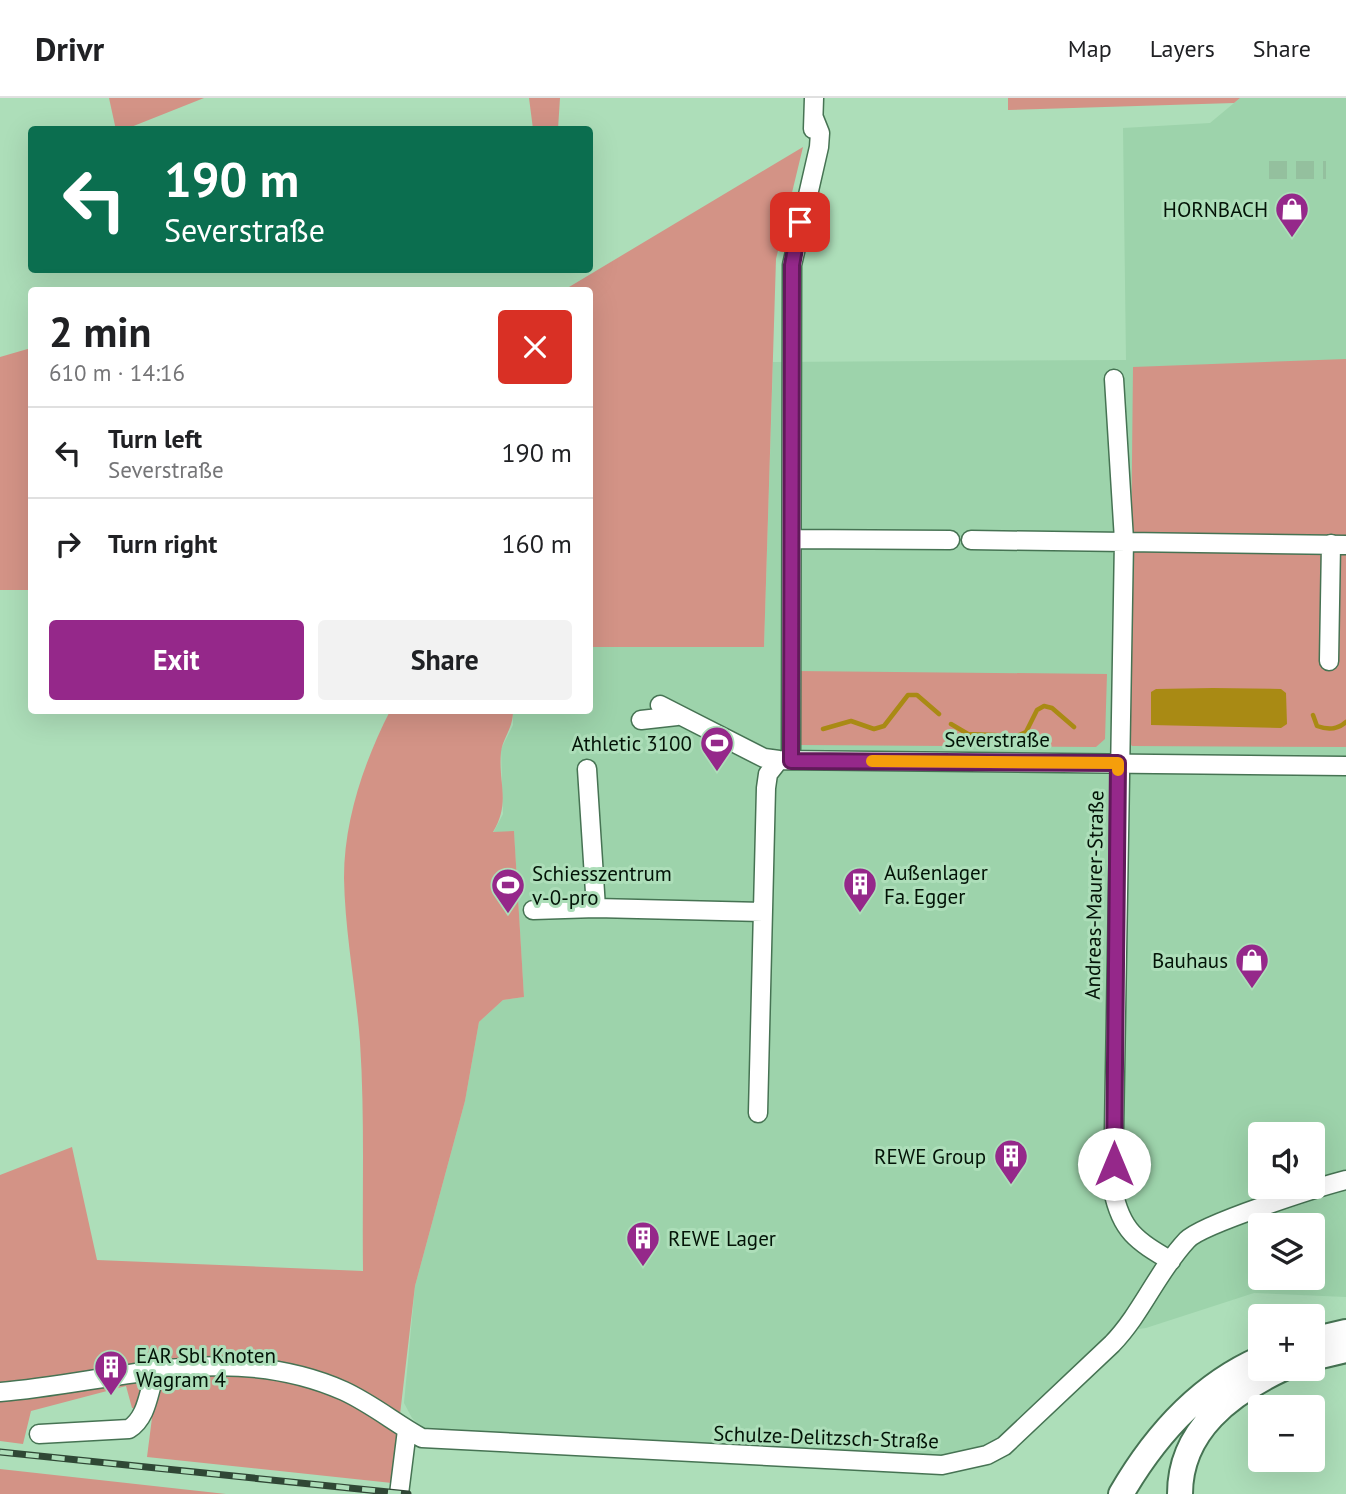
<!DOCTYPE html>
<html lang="en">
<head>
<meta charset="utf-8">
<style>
	:root { --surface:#fff; --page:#f2f2f2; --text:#202124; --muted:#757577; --line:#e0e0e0; --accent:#95288a }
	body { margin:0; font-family:"PT Sans",sans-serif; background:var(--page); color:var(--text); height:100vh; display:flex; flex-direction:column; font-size:26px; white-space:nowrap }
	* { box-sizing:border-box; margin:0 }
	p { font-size:23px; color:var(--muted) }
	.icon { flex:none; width:38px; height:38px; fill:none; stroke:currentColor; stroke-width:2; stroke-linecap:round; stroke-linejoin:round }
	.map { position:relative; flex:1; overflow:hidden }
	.side { position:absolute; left:28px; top:189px; width:565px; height:427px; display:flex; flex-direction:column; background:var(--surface); border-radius:7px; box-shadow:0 7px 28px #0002 }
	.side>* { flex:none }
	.banner { position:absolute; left:28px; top:28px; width:565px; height:147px; border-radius:7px; box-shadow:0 7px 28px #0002; background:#0b6e4f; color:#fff; overflow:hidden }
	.tools { position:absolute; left:1248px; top:1024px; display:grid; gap:14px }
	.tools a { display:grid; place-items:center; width:77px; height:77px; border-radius:7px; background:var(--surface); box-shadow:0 7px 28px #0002; font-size:35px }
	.pin { position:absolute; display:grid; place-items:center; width:60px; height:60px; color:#fff; margin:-30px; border-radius:14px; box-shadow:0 4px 10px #0006 }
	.me { position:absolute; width:77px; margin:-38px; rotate:0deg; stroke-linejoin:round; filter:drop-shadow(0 0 5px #0008) }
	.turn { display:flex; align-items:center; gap:24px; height:147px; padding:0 21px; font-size:32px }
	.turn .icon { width:91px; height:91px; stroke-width:2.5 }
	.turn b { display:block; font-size:49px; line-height:60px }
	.round { display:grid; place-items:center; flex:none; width:74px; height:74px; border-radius:7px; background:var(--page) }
	.headline { display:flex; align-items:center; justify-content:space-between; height:119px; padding:0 21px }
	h1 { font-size:42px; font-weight:800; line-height:52px }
	.button { display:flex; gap:14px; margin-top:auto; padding:14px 21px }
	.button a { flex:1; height:80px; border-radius:7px; background:var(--accent); color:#fff; font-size:28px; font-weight:800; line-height:80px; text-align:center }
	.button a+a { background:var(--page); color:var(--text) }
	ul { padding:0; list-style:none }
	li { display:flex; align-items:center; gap:21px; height:91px; padding:0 21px; border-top:2px solid var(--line) }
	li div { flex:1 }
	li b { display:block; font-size:26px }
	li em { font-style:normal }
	header { display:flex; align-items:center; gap:42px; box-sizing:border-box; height:98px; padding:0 35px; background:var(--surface); border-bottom:2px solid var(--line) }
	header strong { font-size:33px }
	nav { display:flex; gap:38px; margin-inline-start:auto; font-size:24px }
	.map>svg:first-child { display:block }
	.built { fill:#9dd3ab; fill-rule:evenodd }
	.green { fill:#d39386 }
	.water { fill:#a98a14 }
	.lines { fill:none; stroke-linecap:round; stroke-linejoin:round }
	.stream { stroke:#a98a14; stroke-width:4.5 }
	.minor-tunnel { stroke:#94c09e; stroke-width:18; stroke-dasharray:18 9; stroke-linecap:butt }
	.minor-casing { stroke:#467353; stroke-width:21 }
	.highway-casing { stroke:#467353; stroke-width:28 }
	.minor { stroke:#fff; stroke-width:18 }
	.highway { stroke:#fff; stroke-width:24 }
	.rail-casing { stroke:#2f4735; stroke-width:7 }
	.rail { stroke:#addeb9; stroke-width:4.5; stroke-dasharray:13; stroke-linecap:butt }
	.route-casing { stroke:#611a5a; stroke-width:18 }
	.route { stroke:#95288a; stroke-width:12 }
	.slow { stroke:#f59e0b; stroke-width:12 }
	.labels { text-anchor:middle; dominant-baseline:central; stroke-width:6; stroke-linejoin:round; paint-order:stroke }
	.poi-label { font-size:21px; fill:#031307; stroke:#addeb9; text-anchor:end }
	.street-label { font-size:21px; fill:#031307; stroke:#addeb9 }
</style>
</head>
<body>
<header>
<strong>Drivr</strong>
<nav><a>Map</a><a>Layers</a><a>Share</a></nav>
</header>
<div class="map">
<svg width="1346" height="1396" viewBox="0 0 1346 1396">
	<rect width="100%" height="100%" fill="#addeb9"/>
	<path class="built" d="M1240 0H1346V1199L1254 1195 1146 1230 1111 1235 1006 1337 979 1351 942 1358 449 1335 423 1331 412 1320 404 1305 415 1188 465 1003 479 924 503 902 524 899 514 734 493 735 503 716 501 651 513 627V613L590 612V549H764L773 264 1126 262 1123 30 1210 25ZM1260 1036H1312V1088H1260ZM1260 1127H1312V1180H1260Z"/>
	<path class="green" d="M109 0H204L126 31 116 32Z
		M529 0H560L558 31H533Z
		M1008 0H1240L1234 5 1008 12Z
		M803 49 776 161 764 549H590V192H564Z
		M31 250V492H0V259Z
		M1346 261V649L1132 648 1129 644 1133 269Z
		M796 573 1107 576 1105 641 1096 649 801 647 796 641Z
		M390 613H513C513 631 503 639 501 654 498 686 511 704 493 734L514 733 524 899 503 902 479 924 465 1003 415 1188 392 1385 147 1359 153 1312 132 1310 126 1288 31 1313 23 1346 0 1343V1077L72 1049 97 1162 363 1173C362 1097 365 1020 360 944 356 890 345 835 344 780 344 722 364 664 390 613Z
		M0 1371 226 1396H0Z"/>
	<path class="water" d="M1213 590 1281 591 1286 595 1287 626 1281 630 1151 627V594L1156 591Z"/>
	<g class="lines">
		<path class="stream" d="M1313 617 1317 628C1328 632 1337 632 1346 624
			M951 626 968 636 1017 638 1026 634 1037 612 1044 608 1052 610 1074 629
			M823 631 851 623 874 631 884 628 908 597H917L939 616"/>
		<path class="minor-tunnel" d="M1269 72H1326"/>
		<g class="minor-casing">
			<path id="minor" d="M813 31 814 0
				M1114 281 1124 442 1113 1092C1121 1133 1137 1143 1171 1163
				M792 441 950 442
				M971 442 1346 447
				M1329 563 1331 446
				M660 607 764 660 779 662 1346 668
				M641 622 677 618
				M791 662 792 167 819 49 820 35 814 20
				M587 671 596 810
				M533 812 596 810 763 814
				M758 1015 766 690 768 676 779 662
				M0 1294C116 1284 230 1242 344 1293 372 1306 395 1325 422 1340L942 1367 987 1357 1004 1348 1112 1246C1142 1215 1157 1174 1187 1142 1202 1126 1319 1089 1346 1082
				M39 1336 129 1331C149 1318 148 1291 157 1271
				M399 1396 407 1332"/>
		</g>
		<g class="highway-casing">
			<path id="highway" d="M1312 1242 1346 1234
				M1312 1260 1346 1252
				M1121 1396C1154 1339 1199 1288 1260 1261
				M1180 1396C1180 1332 1231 1295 1284 1270"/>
		</g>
		<use href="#minor" class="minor"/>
		<use href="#highway" class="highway"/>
		<g class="rail-casing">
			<path id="rail" d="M0 1354 408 1396"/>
		</g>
		<use href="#rail" class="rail"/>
	</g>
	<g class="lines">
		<g class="route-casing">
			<path id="route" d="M800 124 792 167 791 663 1118 665 1114 1066"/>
		</g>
		<use href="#route" class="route"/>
		<path class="slow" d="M872 663 1118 665V672"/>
	</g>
	<defs>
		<g id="shop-pin" transform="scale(1.75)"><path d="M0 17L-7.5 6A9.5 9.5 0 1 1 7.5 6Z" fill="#95288a" stroke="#addeb9"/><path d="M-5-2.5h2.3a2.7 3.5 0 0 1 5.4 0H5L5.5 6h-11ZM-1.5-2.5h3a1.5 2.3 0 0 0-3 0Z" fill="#fff"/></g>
		<g id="stadium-pin" transform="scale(1.75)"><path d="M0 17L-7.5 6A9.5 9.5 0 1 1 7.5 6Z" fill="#95288a" stroke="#addeb9"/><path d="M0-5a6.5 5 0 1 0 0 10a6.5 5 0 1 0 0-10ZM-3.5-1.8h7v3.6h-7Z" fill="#fff"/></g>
		<g id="building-pin" transform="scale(1.75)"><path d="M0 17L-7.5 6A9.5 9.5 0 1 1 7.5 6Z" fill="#95288a" stroke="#addeb9"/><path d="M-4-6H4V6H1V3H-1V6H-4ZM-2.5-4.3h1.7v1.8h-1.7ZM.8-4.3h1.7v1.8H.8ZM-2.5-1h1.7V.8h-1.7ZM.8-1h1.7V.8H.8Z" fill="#fff"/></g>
	</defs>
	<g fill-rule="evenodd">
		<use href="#shop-pin" x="1292" y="111"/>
		<use href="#stadium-pin" x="717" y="645"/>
		<use href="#building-pin" x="860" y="786"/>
		<use href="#stadium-pin" x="508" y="787"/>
		<use href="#shop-pin" x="1252" y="862"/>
		<use href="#building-pin" x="1011" y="1058"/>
		<use href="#building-pin" x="643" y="1140"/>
		<use href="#building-pin" x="111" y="1269"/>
	</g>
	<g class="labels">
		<g class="poi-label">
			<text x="1268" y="111">HORNBACH</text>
			<text x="692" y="645">Athletic 3100</text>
			<text x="884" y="774" text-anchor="start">Außenlager<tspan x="884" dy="24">Fa. Egger</tspan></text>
			<text x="532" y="775" text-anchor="start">Schiesszentrum<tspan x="532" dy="24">v-0-pro</tspan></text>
			<text x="1228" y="862">Bauhaus</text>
			<text x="986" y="1058">REWE Group</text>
			<text x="668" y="1140" text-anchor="start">REWE Lager</text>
			<text x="136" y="1257" text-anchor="start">EAR Sbl Knoten<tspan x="136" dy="24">Wagram 4</tspan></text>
		</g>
		<g class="street-label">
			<text x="997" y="641">Severstraße</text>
			<text transform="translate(1094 797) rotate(-89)">Andreas-Maurer-Straße</text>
			<text transform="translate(826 1339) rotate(2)">Schulze-Delitzsch-Straße</text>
		</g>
	</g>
</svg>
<div class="tools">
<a><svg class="icon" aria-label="sound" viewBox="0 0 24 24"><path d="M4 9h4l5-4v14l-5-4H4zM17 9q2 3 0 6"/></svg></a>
<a><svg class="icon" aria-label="layers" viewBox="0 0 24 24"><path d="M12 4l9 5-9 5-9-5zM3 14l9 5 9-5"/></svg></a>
<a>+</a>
<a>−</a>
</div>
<div class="pin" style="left:800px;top:124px;background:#d93025"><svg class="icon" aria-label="arrive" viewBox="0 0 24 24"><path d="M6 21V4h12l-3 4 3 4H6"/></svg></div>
<svg class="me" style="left:1114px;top:1066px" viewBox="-20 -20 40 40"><circle r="19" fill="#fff"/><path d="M0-13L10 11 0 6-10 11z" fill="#95288a"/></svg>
<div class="banner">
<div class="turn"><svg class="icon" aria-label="left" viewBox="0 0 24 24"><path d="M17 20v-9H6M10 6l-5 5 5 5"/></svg><div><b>190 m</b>Severstraße</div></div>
</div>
<section class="side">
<div class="headline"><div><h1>2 min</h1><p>610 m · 14:16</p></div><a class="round" style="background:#d93025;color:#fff"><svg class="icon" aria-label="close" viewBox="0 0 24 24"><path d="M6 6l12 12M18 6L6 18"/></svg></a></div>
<ul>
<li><svg class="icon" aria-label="left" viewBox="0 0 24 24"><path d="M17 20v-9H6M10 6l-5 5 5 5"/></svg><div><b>Turn left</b><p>Severstraße</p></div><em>190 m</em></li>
<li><svg class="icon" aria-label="right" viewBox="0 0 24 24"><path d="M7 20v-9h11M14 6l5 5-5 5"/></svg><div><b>Turn right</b></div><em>160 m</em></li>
</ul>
<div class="button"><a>Exit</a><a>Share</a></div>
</section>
</div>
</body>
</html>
